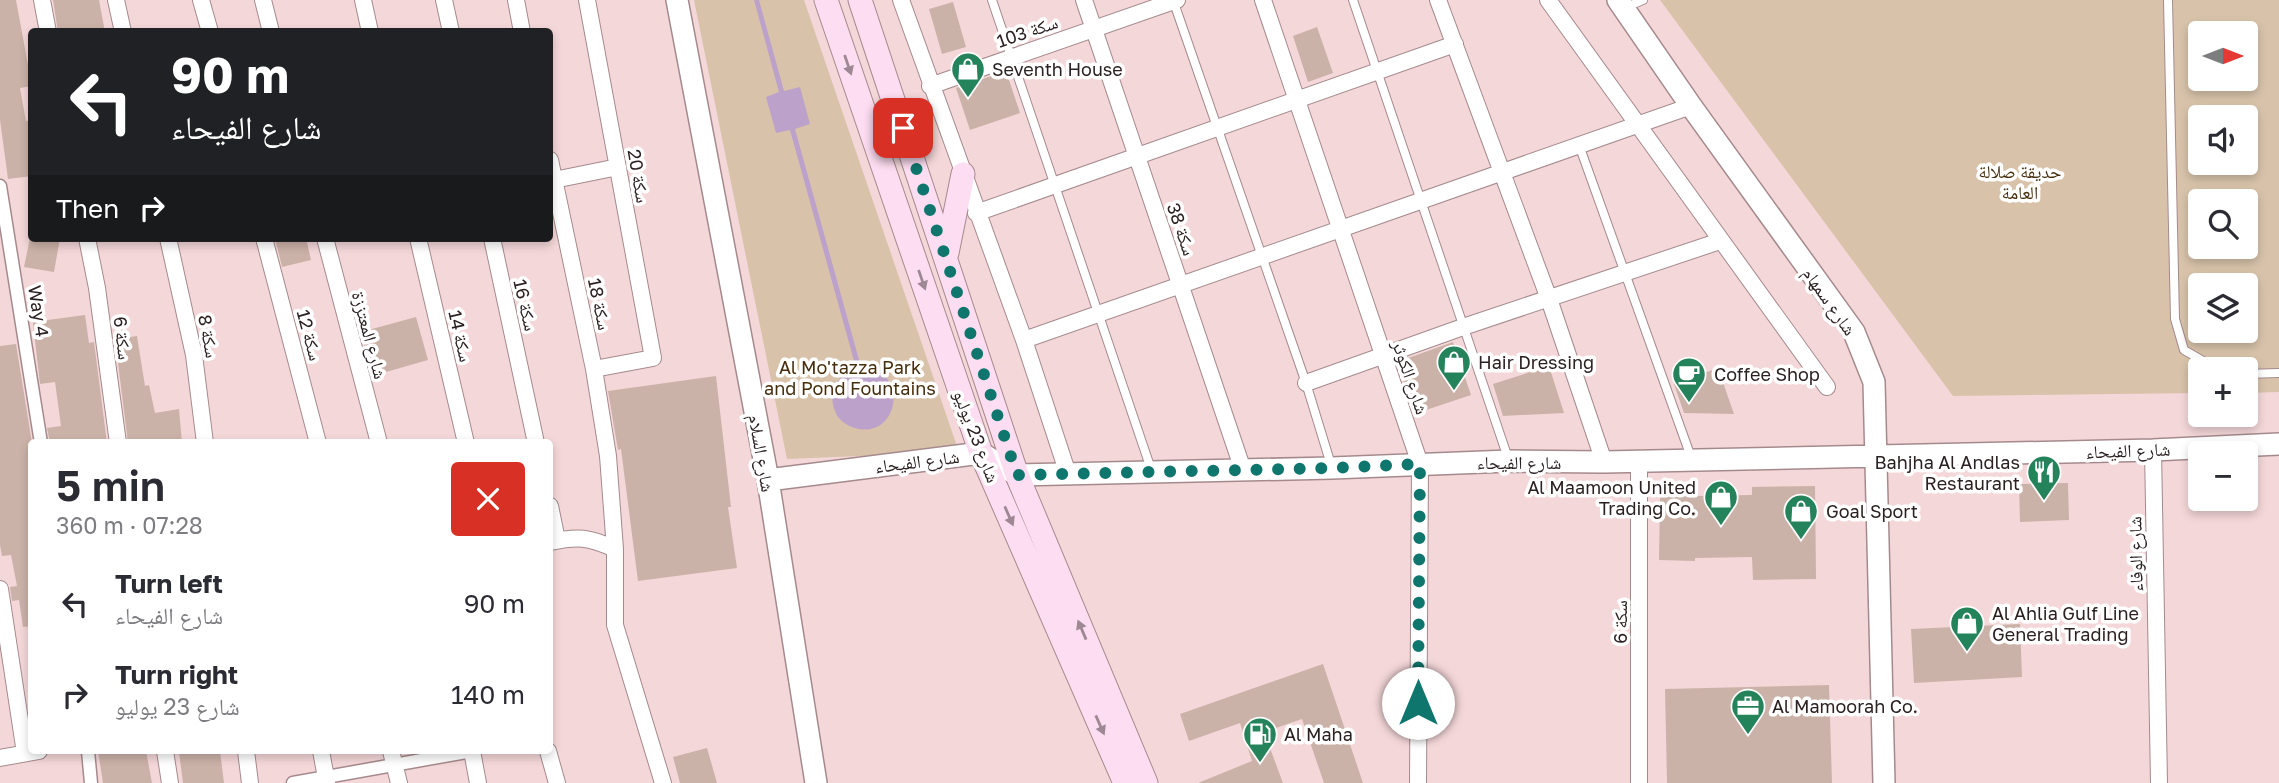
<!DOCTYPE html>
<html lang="en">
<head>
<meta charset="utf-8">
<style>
	:root { --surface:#fff; --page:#f2f2f3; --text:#2b2b33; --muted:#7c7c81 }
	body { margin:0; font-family:"Golos Text","Noto Naskh Arabic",sans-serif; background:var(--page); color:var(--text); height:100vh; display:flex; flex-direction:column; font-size:26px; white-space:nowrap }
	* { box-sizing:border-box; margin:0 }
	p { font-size:23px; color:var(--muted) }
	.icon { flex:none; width:38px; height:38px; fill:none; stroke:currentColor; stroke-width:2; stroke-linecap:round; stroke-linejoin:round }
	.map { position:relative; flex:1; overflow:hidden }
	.details { position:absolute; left:28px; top:439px; width:525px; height:315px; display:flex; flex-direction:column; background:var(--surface); border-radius:7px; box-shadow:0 4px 10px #0003 }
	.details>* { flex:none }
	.banner { position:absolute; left:28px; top:28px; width:525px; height:214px; border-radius:7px; box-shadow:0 4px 10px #0003; background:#202124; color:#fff; overflow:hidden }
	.needle { width:46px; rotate:90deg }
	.controls { position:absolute; left:2188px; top:21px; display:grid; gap:14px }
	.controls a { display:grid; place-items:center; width:70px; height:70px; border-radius:7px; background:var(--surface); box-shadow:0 4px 10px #0003; font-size:35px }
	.pin { position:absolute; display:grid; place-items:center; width:60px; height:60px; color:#fff; margin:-30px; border-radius:14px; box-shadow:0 4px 10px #0006 }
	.me { position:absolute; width:77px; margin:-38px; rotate:0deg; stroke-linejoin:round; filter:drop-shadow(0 0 5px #0008) }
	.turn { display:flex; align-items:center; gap:24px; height:147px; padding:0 28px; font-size:32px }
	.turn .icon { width:91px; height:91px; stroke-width:2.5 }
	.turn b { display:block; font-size:49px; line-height:60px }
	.then { display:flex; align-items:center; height:66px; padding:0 28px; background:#0003; gap:14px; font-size:26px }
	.round { display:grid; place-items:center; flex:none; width:74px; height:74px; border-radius:7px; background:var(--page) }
	.headline { display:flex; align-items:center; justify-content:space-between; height:119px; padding:0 28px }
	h1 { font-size:42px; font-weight:600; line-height:52px }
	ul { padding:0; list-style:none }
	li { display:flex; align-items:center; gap:21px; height:91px; padding:0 28px }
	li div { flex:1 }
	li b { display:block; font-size:26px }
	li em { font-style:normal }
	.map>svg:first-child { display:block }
	.green { fill:#d8c3aa; fill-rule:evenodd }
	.water { fill:#bca1cb }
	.building { fill:#cbb2a8 }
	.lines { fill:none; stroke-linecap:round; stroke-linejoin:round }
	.service-casing { stroke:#a58a8d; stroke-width:10 }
	.pedestrian-casing { stroke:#a58a8d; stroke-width:15 }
	.minor-casing { stroke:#a58a8d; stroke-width:18 }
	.tertiary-casing { stroke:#a58a8d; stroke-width:24 }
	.secondary-casing { stroke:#a58a8d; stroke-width:25 }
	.service { stroke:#fff; stroke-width:8 }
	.pedestrian { stroke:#fff; stroke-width:12 }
	.minor { stroke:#fff; stroke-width:16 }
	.tertiary { stroke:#fff; stroke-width:21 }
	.secondary { stroke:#fdddf1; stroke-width:23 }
	.oneway { fill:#9e8894 }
	.route { stroke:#0f766e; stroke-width:12; stroke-dasharray:0 21.6 }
	.labels { text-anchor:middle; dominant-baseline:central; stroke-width:7; stroke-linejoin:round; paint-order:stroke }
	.street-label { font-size:18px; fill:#2b2122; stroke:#fff }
	.poi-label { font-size:18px; fill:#2b2122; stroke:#fff; text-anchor:start }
	.park-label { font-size:18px; fill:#462e0d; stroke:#fff }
</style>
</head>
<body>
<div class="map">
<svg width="2279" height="783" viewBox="0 0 2279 783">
	<rect width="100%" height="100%" fill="#f4d7d9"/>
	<path class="green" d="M694 0H804L959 452 787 459Z
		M1660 0H2279V392L2245 393V369H2200V393L1953 396ZM2200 33H2245V79H2200ZM2200 117H2245V163H2200ZM2200 201H2245V247H2200ZM2200 285H2245V331H2200Z"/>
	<path class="water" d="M754 0H759L784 91 800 87 810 124 795 129 861 367C911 368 899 441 855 428 847 426 838 420 835 411 827 393 838 374 856 368L790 130 776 133 766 97 779 92Z"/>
	<path class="building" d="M0 0H16L28 65 32 64V86L20 88 26 121 32 120V176L8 179 0 120Z
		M53 0H99L105 32H58Z
		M953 2 966 47 942 54 929 9Z
		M1317 27 1333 73 1308 82 1293 36Z
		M1006 71 1020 113 970 130 956 88Z
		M30 238H60L54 272 24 267Z
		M275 238H306L311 260 282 267Z
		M85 315 89 343 94 342 107 443H50L47 428 61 426 55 382 40 384 33 322Z
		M416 317 428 360 372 376 361 332Z
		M137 336 145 386 149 385 155 413 179 409 182 443H128L115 339Z
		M1453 342 1471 395 1414 414 1397 362Z
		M16 344 32 443H28L32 462V626L23 627 19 600 12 601 10 587 17 586 11 555 2 556 0 545V346Z
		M1549 366 1564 413 1503 416 1493 384Z
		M1718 368 1734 414 1684 413 1674 384Z
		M716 376 731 507H728L737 568 638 581 621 449 618 450 608 391Z
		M2068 483 2069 520 2020 522 2019 484Z
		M1667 486H1696V496L1752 495V487L1815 486 1816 579 1753 580 1752 557 1695 558V561L1659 560 1660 498Z
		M2020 624 2022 677 1914 683 1911 629Z
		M1323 664 1363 783H1324L1302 719 1264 732 1283 783H1198L1252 761 1240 723 1189 741 1180 714Z
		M1829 685 1832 783H1667L1665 689Z
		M707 748 717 783H680L673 757Z
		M98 751H146L152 783H103Z
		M192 751H220L224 783H183L179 752Z"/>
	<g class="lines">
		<g class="service-casing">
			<path id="service" d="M992 0 1151 469
				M1173 0 1306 383 1332 468
				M1353 0 1508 458
				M2168 0 2175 319 2184 350 2217 369
				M1624 8 1643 0
				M1579 145 1691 457
				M2245 374 2279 373"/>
		</g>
		<g class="pedestrian-casing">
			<path id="pedestrian" d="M0 186 41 443
				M88 751 91 783
				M293 783 472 751"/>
		</g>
		<g class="minor-casing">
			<path id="minor" d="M42 0 48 32
				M116 0 123 32
				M201 0 210 32
				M263 0 271 32
				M363 0 370 32
				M444 0 451 32
				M516 0 522 32
				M587 0 653 358 594 369
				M901 0 1024 340 1068 474
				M1084 0 1243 470
				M1263 0 1420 464 1418 783
				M1438 0 1549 299 1604 462
				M1548 0 1827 387
				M930 86 1177 0
				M550 160 594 369 608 456 615 549V625L663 783
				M554 180 618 167
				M976 213 1455 44
				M87 238 97 288 118 443
				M168 238 194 355 205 443
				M264 238 318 443
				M325 238 379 443
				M418 238 466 443
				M492 238 536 443
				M1024 340 1691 106
				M1306 383 1463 327 1720 241
				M2153 450 2159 783
				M1639 461V783
				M550 506 557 540
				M550 542C578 536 589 537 615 549
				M0 589 25 753
				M165 751 170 783
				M246 751 250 783
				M321 751 327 783
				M391 751 399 783
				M472 751 478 783
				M548 751 557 783
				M0 758 39 751"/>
		</g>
		<g class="tertiary-casing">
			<path id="tertiary" d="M677 0 768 480 816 783
				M1618 0 1691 106 1854 332 1874 382 1884 783
				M768 480 981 453 1017 475 1332 468 1509 461 1604 462 2153 450 2279 444"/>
		</g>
		<g class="secondary-casing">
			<path id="secondary" d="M826 0 981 453 1125 783
				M860 0 1017 475 1146 783
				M947 253 963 174"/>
		</g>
		<use href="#service" class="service"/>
		<use href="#pedestrian" class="pedestrian"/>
		<use href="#minor" class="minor"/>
		<use href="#tertiary" class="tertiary"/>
		<use href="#secondary" class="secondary"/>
	</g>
	<defs><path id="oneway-solid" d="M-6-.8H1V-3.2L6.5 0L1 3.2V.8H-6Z" transform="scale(1.75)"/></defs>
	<g class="oneway">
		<use href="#oneway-solid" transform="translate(848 65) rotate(71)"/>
		<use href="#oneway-solid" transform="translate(922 280) rotate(71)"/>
		<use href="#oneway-solid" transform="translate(1009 516) rotate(66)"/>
		<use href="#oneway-solid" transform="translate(1082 630) rotate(-113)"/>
		<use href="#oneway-solid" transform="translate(1100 725) rotate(66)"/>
	</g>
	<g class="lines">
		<path class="route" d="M903 128 1017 475 1332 468 1420 464 1418 703"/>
	</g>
	<defs>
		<g id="shop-pin" transform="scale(1.75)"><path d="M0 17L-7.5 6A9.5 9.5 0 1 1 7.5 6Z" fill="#24835a" stroke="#fff"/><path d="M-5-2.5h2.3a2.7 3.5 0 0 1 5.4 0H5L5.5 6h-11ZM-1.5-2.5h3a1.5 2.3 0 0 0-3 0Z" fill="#fff"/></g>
		<g id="cafe-pin" transform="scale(1.75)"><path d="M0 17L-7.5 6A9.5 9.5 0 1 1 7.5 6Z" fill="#24835a" stroke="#fff"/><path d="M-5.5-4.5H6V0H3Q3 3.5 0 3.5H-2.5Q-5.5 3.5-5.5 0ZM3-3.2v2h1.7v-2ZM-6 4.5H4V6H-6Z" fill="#fff"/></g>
		<g id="restaurant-pin" transform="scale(1.75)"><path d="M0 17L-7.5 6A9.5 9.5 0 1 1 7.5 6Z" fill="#24835a" stroke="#fff"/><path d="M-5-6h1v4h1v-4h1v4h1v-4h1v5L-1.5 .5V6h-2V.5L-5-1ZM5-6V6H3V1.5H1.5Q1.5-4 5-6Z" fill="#fff"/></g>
		<g id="office-pin" transform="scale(1.75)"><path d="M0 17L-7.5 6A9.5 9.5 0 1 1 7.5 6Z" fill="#24835a" stroke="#fff"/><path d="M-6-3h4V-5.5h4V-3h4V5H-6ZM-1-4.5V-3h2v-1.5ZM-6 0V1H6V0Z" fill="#fff"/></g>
		<g id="fuel-pin" transform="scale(1.75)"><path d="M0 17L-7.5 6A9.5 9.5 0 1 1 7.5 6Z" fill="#24835a" stroke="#fff"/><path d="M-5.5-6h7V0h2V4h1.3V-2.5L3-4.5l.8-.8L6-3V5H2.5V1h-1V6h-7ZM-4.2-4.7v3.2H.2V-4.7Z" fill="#fff"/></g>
	</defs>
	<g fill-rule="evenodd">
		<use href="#shop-pin" x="968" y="69"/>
		<use href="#shop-pin" x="1454" y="362"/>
		<use href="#cafe-pin" x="1689" y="374"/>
		<use href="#restaurant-pin" x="2044" y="472"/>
		<use href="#shop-pin" x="1721" y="497"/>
		<use href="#shop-pin" x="1801" y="511"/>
		<use href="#shop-pin" x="1967" y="623"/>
		<use href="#office-pin" x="1748" y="706"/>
		<use href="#fuel-pin" x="1260" y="734"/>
	</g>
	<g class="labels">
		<g class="street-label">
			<text transform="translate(1027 31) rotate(-19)">سكة 103</text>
			<text transform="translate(639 176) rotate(80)">سكة 20</text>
			<text transform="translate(1182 229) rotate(71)">سكة 38</text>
			<text transform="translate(1830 301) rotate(55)">شارع سمهام</text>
			<text transform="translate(600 304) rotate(78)">سكة 18</text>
			<text transform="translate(526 305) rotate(77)">سكة 16</text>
			<text transform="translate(39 311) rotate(81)">Way 4</text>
			<text transform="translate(310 335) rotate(75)">سكة 12</text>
			<text transform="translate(370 335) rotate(75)">شارع المعتززة</text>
			<text transform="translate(209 336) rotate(79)">سكة 8</text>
			<text transform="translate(461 336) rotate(77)">سكة 14</text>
			<text transform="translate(123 338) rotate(83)">سكة 6</text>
			<text transform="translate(1411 377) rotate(71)">شارع الكوثر</text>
			<text transform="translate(977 436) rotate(69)">شارع 23 يوليو</text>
			<text transform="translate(2128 450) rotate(-2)">شارع الفيحاء</text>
			<text transform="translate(762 453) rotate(80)">شارع السلام</text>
			<text transform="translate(917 461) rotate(-7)">شارع الفيحاء</text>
			<text x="1519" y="462">شارع الفيحاء</text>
			<text transform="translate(2135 554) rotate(-91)">شارع الوفاء</text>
			<text transform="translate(1620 622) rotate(-90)">سكة 6</text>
		</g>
		<g class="poi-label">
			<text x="992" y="69">Seventh House</text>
			<text x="1478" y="362">Hair Dressing</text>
			<text x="1714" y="374">Coffee Shop</text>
			<text x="2020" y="462" text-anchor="end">Bahjha Al Andlas<tspan x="2020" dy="21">Restaurant</tspan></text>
			<text x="1696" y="487" text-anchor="end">Al Maamoon United<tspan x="1696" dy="21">Trading Co.</tspan></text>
			<text x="1826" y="511">Goal Sport</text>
			<text x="1992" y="613">Al Ahlia Gulf Line<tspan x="1992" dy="21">General Trading</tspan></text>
			<text x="1772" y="706">Al Mamoorah Co.</text>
			<text x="1284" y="734">Al Maha</text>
		</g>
		<g class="park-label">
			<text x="2020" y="171">حديقة صلالة<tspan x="2020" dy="21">العامة</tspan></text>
			<text x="850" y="367">Al Mo'tazza Park<tspan x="850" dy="21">and Pond Fountains</tspan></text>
		</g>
	</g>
</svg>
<div class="controls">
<a><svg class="needle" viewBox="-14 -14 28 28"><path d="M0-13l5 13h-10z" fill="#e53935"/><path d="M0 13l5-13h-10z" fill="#7c7c81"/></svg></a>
<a><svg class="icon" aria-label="sound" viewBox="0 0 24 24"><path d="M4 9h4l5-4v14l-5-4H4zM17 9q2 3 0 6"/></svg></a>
<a><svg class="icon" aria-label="search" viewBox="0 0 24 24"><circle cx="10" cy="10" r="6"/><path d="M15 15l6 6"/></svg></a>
<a><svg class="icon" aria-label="layers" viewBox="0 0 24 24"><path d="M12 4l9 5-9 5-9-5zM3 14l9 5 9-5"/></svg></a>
<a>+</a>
<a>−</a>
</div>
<div class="pin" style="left:903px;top:128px;background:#d93025"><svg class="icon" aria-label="arrive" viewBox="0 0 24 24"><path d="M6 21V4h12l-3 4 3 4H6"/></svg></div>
<svg class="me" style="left:1418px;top:703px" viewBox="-20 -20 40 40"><circle r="19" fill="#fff"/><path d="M0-13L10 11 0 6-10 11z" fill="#0f766e"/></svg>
<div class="banner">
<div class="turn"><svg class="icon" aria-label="left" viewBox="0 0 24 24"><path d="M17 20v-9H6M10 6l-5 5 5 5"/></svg><div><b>90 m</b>شارع الفيحاء</div></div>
<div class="then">Then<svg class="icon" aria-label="right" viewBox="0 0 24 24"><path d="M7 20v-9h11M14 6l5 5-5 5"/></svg></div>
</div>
<section class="details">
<div class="headline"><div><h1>5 min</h1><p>360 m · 07:28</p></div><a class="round" style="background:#d93025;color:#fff"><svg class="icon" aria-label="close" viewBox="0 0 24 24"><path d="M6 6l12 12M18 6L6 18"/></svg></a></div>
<ul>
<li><svg class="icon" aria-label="left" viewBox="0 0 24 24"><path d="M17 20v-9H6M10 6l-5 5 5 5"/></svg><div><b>Turn left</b><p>شارع الفيحاء</p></div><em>90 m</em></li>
<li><svg class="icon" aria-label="right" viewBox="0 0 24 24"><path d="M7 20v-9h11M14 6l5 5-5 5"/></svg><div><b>Turn right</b><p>شارع 23 يوليو</p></div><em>140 m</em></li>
</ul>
</section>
</div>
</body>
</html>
